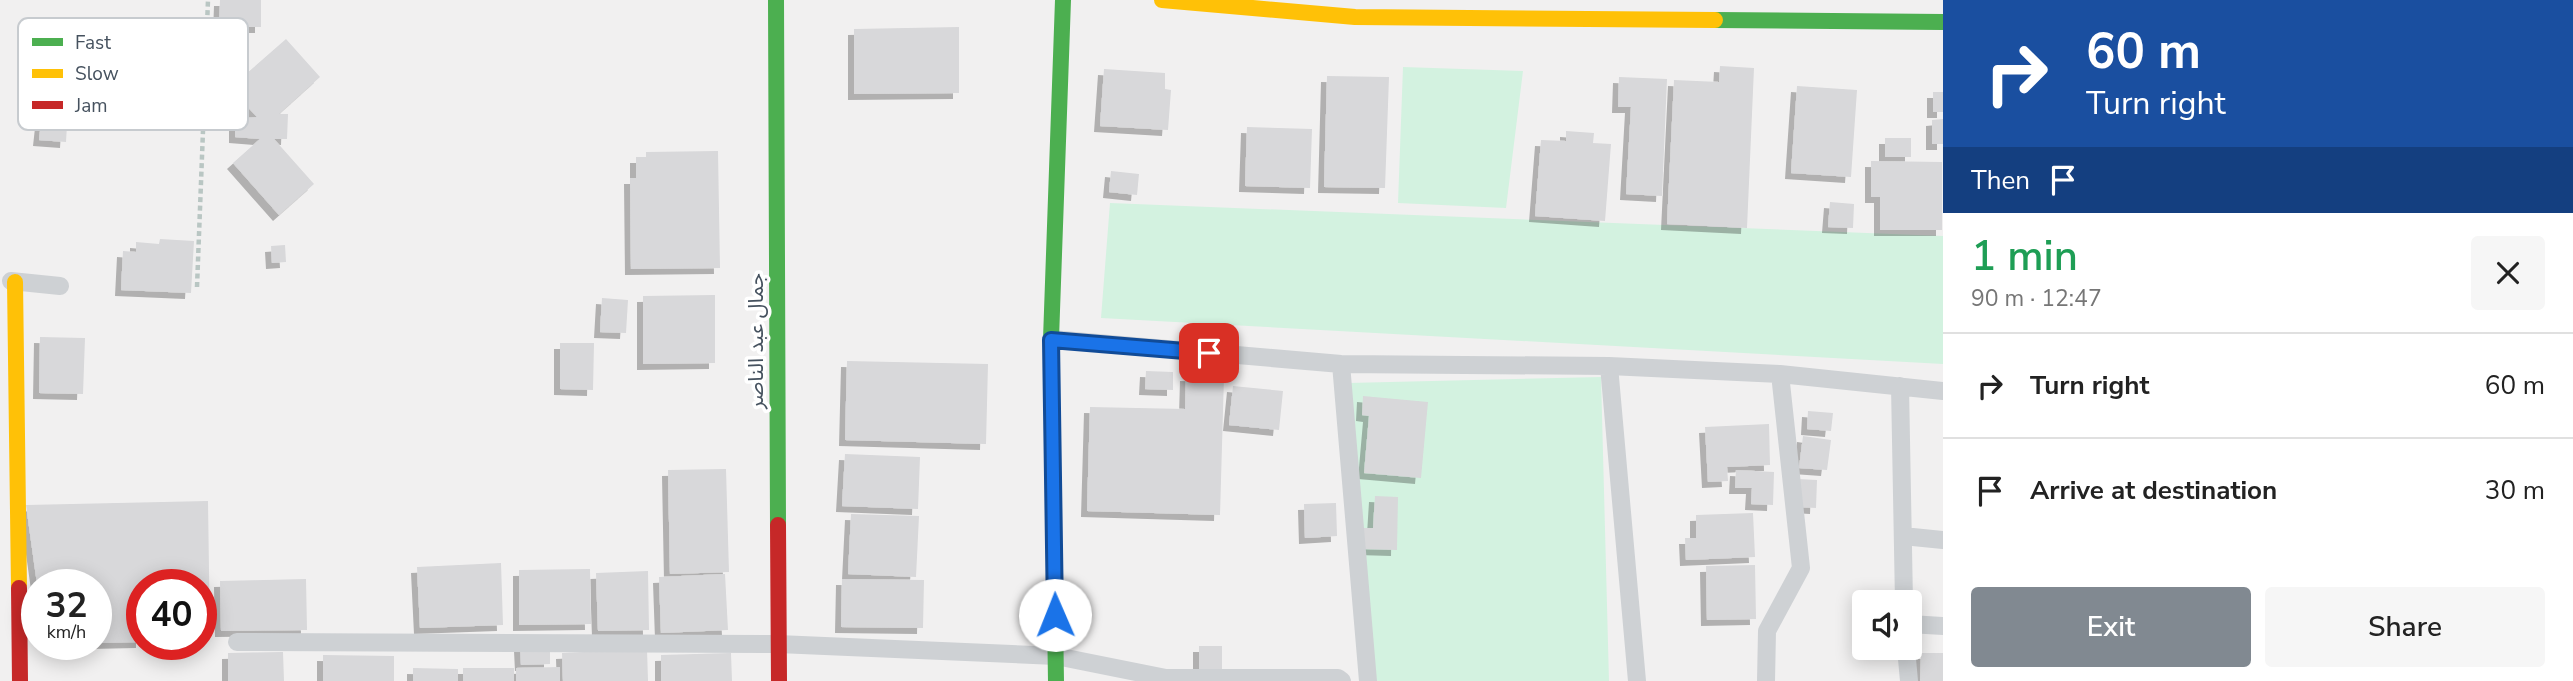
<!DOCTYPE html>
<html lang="en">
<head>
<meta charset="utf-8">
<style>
	:root { --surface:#fff; --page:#f6f6f6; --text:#222; --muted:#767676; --line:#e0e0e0; --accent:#818991 }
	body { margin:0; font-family:"Nunito Sans","Noto Sans Arabic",sans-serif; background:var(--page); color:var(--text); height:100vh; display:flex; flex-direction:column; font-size:26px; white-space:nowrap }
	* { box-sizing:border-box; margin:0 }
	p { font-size:23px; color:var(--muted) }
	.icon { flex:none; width:38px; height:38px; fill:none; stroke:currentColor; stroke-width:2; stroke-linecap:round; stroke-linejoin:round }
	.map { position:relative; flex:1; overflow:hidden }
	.sheet { display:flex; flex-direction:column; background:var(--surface); width:630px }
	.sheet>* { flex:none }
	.banner { background:#1a4fa0; color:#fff; overflow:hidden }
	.fabs { position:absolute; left:1852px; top:590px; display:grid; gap:14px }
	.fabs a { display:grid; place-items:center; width:70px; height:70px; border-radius:7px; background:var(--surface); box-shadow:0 4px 18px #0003; font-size:35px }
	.speed { position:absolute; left:21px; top:569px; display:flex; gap:14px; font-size:35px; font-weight:700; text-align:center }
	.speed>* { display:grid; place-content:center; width:91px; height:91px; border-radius:50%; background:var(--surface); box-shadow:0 4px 18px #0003; line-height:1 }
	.speed small { font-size:18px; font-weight:400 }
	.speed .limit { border:10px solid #d22; background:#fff; color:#111 }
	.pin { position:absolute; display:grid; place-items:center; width:60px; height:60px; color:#fff; margin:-30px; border-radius:14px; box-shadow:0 4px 10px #0006 }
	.me { position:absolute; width:77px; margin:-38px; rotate:359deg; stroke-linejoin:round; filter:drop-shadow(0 0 5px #0008) }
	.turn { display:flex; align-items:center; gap:24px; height:147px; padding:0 28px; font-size:32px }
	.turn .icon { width:91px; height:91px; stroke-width:2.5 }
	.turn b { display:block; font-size:49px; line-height:60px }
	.then { display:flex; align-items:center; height:66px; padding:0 28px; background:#0003; gap:14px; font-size:26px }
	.round { display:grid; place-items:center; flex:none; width:74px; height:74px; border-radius:7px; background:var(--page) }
	.summary { display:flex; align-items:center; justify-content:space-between; height:119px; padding:0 28px }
	h1 { font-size:42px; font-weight:600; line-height:52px; color:#1e9e55 }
	.primary-button { display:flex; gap:14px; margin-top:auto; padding:14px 28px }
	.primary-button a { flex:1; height:80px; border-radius:7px; background:var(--accent); color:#fff; font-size:28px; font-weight:600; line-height:80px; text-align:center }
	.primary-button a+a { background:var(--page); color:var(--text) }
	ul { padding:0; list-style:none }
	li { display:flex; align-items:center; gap:21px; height:105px; padding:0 28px; border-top:2px solid var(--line) }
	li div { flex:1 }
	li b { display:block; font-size:26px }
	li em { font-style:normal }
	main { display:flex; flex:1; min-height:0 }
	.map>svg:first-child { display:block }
	.green { fill:#d3f2e0 }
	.building { fill:#d8d8da; filter:url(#shadow) }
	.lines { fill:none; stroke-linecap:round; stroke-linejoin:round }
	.path { stroke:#b9c6c3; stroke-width:4.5; stroke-dasharray:5 3.5; stroke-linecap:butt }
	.lane { stroke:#ced1d4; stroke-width:18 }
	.fast { stroke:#4caf50; stroke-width:16 }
	.slow { stroke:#ffc107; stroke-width:16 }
	.jam { stroke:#c62828; stroke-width:16 }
	.route-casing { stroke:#114b97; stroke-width:18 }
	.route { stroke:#1a73e8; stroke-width:12 }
	.labels { text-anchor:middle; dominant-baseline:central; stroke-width:7; stroke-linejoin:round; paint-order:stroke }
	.street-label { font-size:21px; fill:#45515e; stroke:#fff }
	.key { fill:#fff; stroke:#c7cbcf; stroke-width:2 }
	.key-label { font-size:19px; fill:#45515e }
</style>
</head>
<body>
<main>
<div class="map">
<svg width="1943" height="681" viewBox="0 0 1943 681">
	<defs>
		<filter id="shadow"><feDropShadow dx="-6" dy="6" stdDeviation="0" flood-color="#0004"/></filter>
	</defs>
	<rect width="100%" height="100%" fill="#f1f0f0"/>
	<path class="green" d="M1403 67 1523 71 1506 208 1398 203Z
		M1110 203 1943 236V364L1101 318Z
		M1601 377 1609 681H1375L1348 383Z"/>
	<path class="building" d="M220 0H261V27H219Z
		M959 27V93L854 94V29Z
		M286 39 320 77 279 114H288L287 139H274L314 184 279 215 233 163 260 139 235 137V119L257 117 230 88Z
		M1720 66 1754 68 1747 228 1667 224 1674 80 1719 82Z
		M1104 69 1165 73V89L1171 90 1168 130 1100 126Z
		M1327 76 1389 77 1385 188 1324 187Z
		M1619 77 1667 79 1662 196 1626 194 1631 107H1618Z
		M1797 86 1857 90 1851 177 1791 173Z
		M1933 92H1943V112H1933Z
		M1943 119V144H1932V120Z
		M41 122 67 125 66 142 39 140Z
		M1247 127 1312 129 1310 188 1245 186Z
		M1566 131 1594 133 1593 143 1611 144 1605 221 1535 216 1541 140 1566 141Z
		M1885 138H1911V157H1885Z
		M718 151 720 268 631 269 630 178H636V157H646V152Z
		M1871 161 1942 162V230H1880V197H1871Z
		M1111 171 1139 174 1137 195 1109 192Z
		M1830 202 1854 204 1853 228 1828 227Z
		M160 239 194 241 191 293 121 290 123 251 136 252V242L159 244Z
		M285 245 286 262 272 263 271 246Z
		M715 295V363L643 364V296Z
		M602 298 628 300 626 333 600 332Z
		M40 337 85 338 83 394 39 393Z
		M560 343H594L593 390 560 389Z
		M847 361 988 364 986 444 845 440Z
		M1146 371 1173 372V390L1145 389Z
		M1186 375 1224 376 1220 515 1087 511 1090 407 1185 409Z
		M1233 386 1283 391 1279 430 1229 425Z
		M1363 396 1428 402 1421 478 1364 473 1369 416 1362 415Z
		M1808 411 1833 413 1831 431 1807 429Z
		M1769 424 1770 465 1727 467 1728 481 1708 482 1705 427Z
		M1803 436 1831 440 1827 470 1799 468Z
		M845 454 920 457 918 509 842 506Z
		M726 469 729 572 670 574 668 470Z
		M1736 470 1774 472 1773 505 1751 504 1752 488H1735Z
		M1798 479 1817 480 1816 508 1798 507Z
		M1375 496 1398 497 1397 550 1364 549V528H1373Z
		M208 501 210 640H201V584H142V642L96 643V584H37L26 505Z
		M1336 503 1337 536 1305 538 1304 504Z
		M1753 513 1755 557 1686 560 1685 538H1696V515Z
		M851 514 919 516 916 577 848 574Z
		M501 563 503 625 420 628 417 567Z
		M1755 565 1756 619 1707 620 1706 566Z
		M590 569 591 624 519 625V570Z
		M648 571 649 630 598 631 596 573Z
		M725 574 728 630 661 633 659 577Z
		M306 579 307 630 221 631 220 581Z
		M842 579 924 580 923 628 841 627Z
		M550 644V664L521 665 520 645Z
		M1199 646H1222V671L1199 672Z
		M647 649 648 681H563L562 653Z
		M283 652 284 681H228V653Z
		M731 653 732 681H661V655Z
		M1921 653H1943V681H1920Z
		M323 655 394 656V681H323Z
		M560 667V681H516V668Z
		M413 668 458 669V681H413Z
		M463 668H514V681H463Z"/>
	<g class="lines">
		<path class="path" d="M197 287 208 0"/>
		<path class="lane" d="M11 281 60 286
			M1051 339 1341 364 1609 366 1780 374 1943 391
			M1341 364 1368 681
			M1609 366 1637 681
			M1900 386 1904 602
			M1903 536 1943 540
			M1909 624 1943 626
			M237 642 778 644 1056 656 1166 678H1338L1342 681
			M1906 648 1909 681
			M1766 681 1767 631 1801 568 1780 374"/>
		<path class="fast" d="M776 0 778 525
			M1715 20 1943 22
			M1056 681 1051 339 1063 0"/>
		<path class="slow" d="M1162 0 1355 17 1715 20
			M15 282 19 588"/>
		<path class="jam" d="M778 525 779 681
			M19 588 20 681"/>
	</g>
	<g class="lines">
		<g class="route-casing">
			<path id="route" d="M1055 615 1051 340 1209 353"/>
		</g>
		<use href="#route" class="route"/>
	</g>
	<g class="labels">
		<g class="street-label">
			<text transform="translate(756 341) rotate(-90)">جمال عبد الناصر</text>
		</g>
	</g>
	<rect x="18" y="18" width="230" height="112" rx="10" class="key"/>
	<rect x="32" y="38" width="31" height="8" fill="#4caf50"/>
	<rect x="32" y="69" width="31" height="9" fill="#ffc107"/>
	<rect x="32" y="101" width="31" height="8" fill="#c62828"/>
	<g class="key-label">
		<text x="75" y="49">Fast</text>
		<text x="75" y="80">Slow</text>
		<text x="75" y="112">Jam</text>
	</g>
</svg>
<div class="fabs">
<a><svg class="icon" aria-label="sound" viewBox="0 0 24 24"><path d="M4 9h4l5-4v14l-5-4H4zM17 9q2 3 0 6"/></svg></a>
</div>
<div class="speed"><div>32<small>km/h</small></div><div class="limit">40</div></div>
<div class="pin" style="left:1209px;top:353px;background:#d93025"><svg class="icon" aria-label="arrive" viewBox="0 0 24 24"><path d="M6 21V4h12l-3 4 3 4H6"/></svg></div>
<svg class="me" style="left:1055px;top:615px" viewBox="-20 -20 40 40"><circle r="19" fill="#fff"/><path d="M0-13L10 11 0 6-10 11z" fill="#1a73e8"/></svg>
</div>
<section class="sheet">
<div class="banner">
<div class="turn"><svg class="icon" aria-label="right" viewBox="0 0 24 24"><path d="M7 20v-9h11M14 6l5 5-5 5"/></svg><div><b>60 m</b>Turn right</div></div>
<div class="then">Then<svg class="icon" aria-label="arrive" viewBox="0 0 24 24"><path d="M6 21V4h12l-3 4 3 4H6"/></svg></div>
</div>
<div class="summary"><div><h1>1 min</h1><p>90 m · 12:47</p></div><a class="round"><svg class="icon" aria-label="close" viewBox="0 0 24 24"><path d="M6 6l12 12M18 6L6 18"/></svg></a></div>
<ul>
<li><svg class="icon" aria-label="right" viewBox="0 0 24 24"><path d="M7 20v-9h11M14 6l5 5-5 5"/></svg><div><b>Turn right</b></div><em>60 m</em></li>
<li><svg class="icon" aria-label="arrive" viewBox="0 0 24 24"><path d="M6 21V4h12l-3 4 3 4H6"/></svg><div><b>Arrive at destination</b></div><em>30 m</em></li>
</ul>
<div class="primary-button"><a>Exit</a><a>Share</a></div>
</section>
</main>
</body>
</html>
